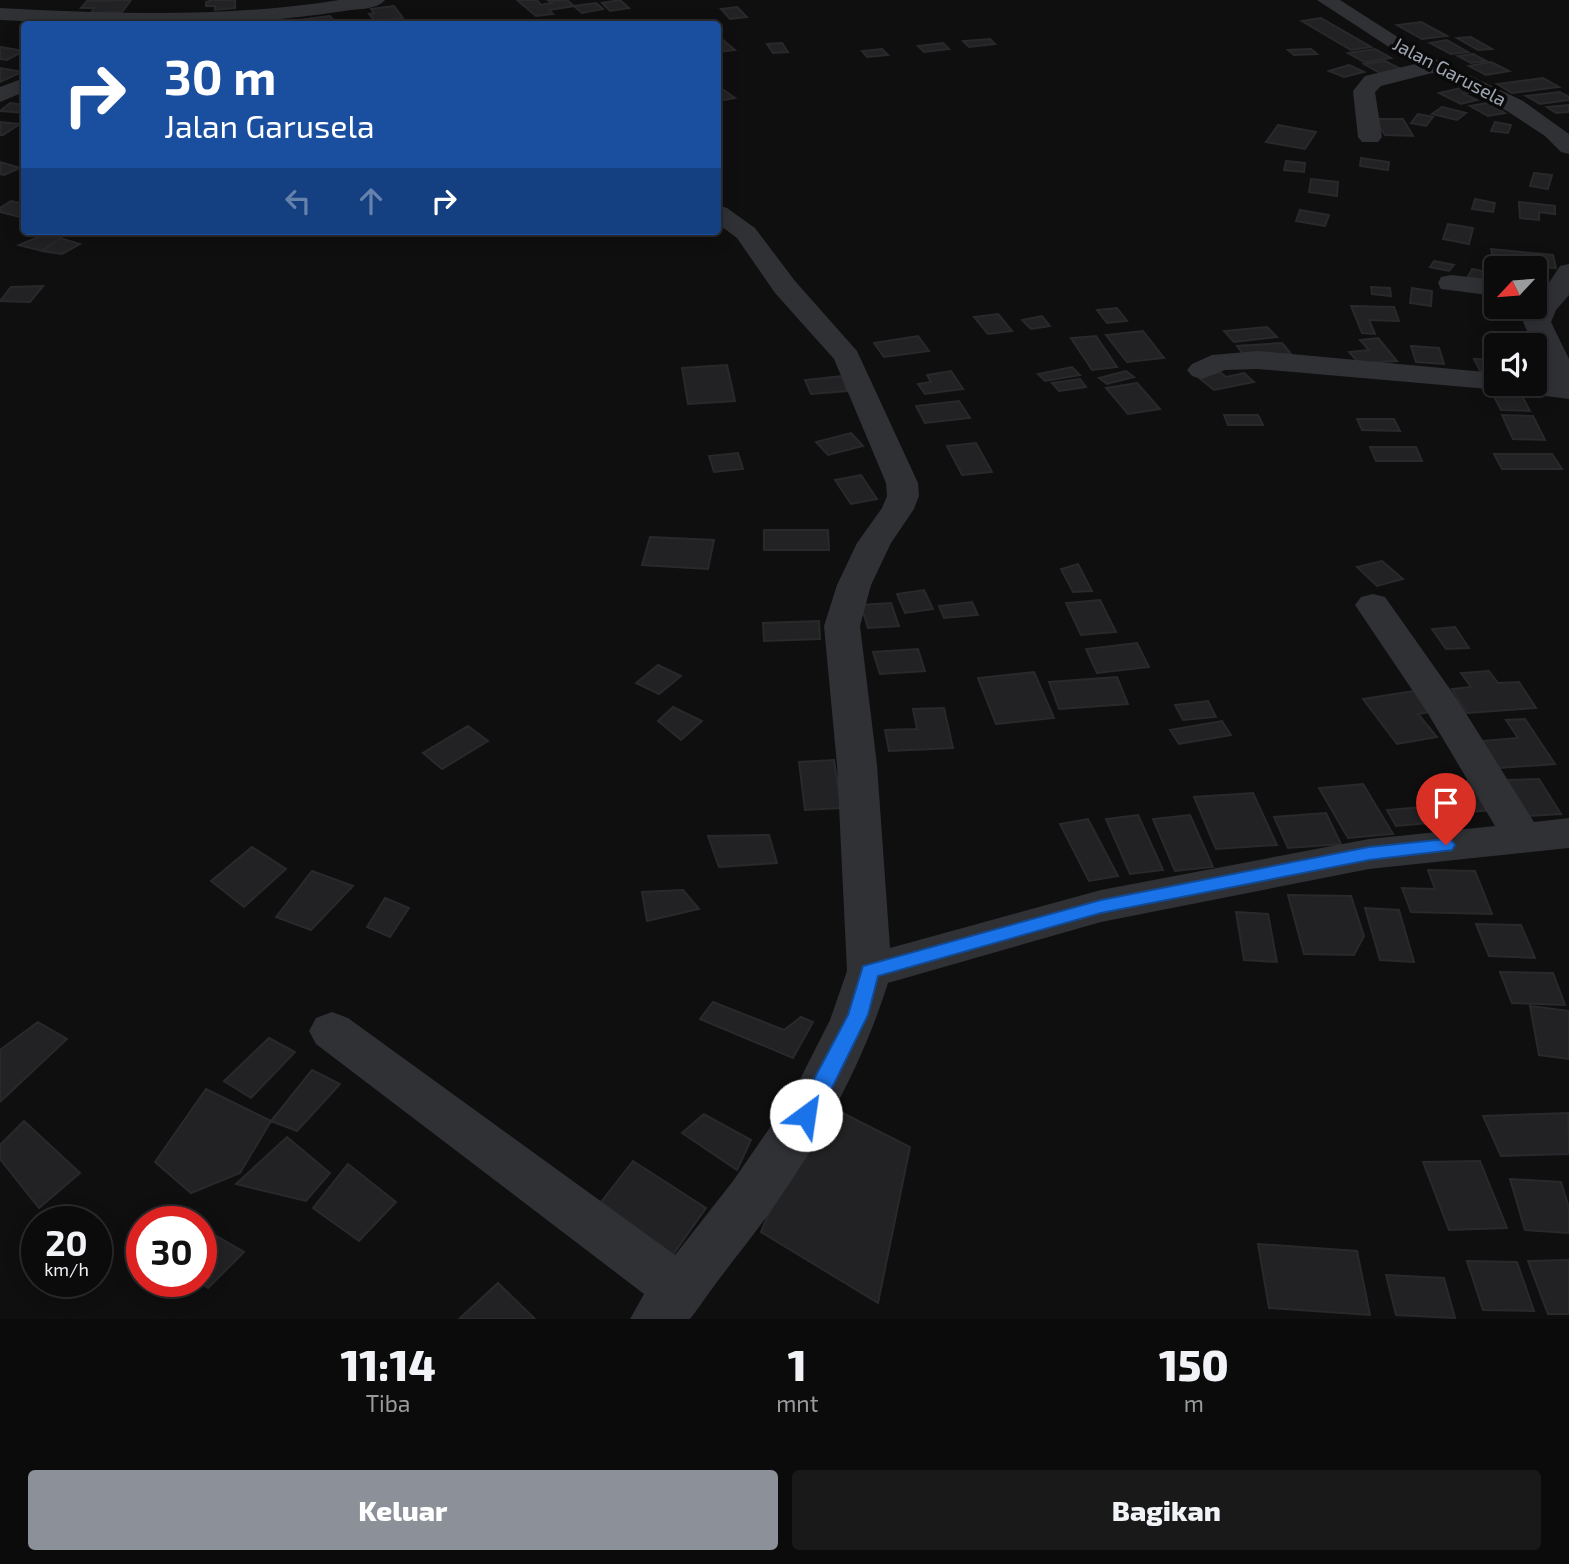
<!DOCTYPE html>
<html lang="id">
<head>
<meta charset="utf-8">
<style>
	:root { --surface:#0b0b0c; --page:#19191a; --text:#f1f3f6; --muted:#9a9b9d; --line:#2b2b2d; --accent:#8c9099 }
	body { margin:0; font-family:"Exo 2",sans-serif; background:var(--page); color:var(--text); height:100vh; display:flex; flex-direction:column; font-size:26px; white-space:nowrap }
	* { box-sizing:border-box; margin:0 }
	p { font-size:23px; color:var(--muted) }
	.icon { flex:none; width:38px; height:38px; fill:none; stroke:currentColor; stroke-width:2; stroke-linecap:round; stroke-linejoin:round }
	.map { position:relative; height:1319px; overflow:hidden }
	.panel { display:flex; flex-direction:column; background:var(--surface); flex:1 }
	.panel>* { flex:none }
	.hud { position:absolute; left:21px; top:21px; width:700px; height:214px; border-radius:7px; box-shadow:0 4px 18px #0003,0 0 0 2px var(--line); background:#1a4fa0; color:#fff; overflow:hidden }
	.needle { width:46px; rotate:244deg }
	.tools { position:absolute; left:1484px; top:256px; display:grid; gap:14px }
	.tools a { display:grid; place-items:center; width:63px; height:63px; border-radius:7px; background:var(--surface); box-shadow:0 4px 18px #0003,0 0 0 2px var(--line); font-size:35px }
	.speed { position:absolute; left:21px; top:1206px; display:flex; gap:14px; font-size:35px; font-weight:700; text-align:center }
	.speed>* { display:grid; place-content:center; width:91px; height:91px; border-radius:50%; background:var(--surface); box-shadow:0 4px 18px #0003,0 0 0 2px var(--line); line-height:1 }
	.speed small { font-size:18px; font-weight:400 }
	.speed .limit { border:10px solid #d22; background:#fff; color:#111 }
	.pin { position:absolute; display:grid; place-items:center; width:60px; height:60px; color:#fff; margin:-72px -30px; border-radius:50% 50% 50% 0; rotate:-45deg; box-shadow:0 0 7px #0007 }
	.pin .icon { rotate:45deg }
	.me { position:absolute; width:77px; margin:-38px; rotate:31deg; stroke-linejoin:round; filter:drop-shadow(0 0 5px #0008) }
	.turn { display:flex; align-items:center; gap:24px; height:147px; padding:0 28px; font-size:32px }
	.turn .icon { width:91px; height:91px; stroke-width:2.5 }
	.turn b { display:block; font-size:49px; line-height:60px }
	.lanes { display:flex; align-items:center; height:66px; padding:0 28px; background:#0003; justify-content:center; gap:35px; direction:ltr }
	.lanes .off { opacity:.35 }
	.eta { display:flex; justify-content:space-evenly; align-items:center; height:119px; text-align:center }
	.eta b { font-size:42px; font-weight:800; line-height:49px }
	.primary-button { display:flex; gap:14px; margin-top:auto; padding:14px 28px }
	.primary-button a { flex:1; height:80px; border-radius:7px; background:var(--accent); color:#fff; font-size:28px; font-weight:800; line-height:80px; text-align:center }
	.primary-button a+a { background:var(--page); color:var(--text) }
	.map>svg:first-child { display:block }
	.building { fill:#222224; stroke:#29292c; stroke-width:2 }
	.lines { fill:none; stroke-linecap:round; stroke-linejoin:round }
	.minor { fill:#303135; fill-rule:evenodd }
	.route { fill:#1a73e8; stroke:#114b97; stroke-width:2 }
	.labels { text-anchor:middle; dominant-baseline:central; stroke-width:7; stroke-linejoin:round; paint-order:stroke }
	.far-street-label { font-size:19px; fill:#9fa6b2; stroke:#0a0a0b }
</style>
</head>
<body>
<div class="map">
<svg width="1569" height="1319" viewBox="0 0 1569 1319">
	<rect width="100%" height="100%" fill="#0f0f10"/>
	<path class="building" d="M131 0 122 12 91 13 94 8H81L87 1Z
		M213 0H235V8L215 10V6H206V2Z
		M517 0H537L541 5 552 3 549 1 567 0 574 6 549 10 553 14 536 16Z
		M620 0 629 8 610 11 602 3Z
		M596 3 603 9 582 13 574 6Z
		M394 6 403 18 375 21 369 14 374 13 371 9Z
		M737 7 747 17 730 19 721 9Z
		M330 16 335 22 301 24 298 20Z
		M1321 18 1371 47 1351 50 1302 21Z
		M1421 22 1447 36 1422 39 1397 25Z
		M1471 37 1492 49 1478 50 1457 38Z
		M990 39 995 44 969 47 963 41Z
		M723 40 735 50 718 52V41Z
		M1447 40 1468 52 1451 54 1430 43Z
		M782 43 788 52 773 53 767 44Z
		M943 43 949 49 924 52 918 46Z
		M0 48 1 47 24 51 7 60 0 59Z
		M882 49 888 55 867 57 862 51Z
		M1311 49 1317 54 1294 55 1288 50Z
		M1375 49 1391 58 1364 62 1348 53Z
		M1473 54 1486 61 1471 63 1458 56Z
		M1385 61 1401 69 1380 73 1364 64Z
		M1491 62 1509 71 1486 75 1469 66Z
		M1349 65 1364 72 1344 77 1329 71Z
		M0 68 22 72 0 82Z
		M1543 78 1559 87 1512 93 1497 84Z
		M718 86 735 98 718 101Z
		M1465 87 1474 92 1464 94 1477 100 1461 104 1439 93Z
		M1560 92 1569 97V100L1540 104 1526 96Z
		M10 103 24 105V113L0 111Z
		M1487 103 1505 113 1488 116 1470 106Z
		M1569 105V112L1556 113 1547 107Z
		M1442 107 1466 113 1457 120 1432 114Z
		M1418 114 1433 117 1426 126 1411 123Z
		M1375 119H1403L1413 136 1385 135Z
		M0 122 20 124 3 135H0Z
		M1495 122 1511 125 1508 133 1491 131Z
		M1278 125 1316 132 1305 149 1266 142Z
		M1361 158 1389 162 1388 170 1360 166Z
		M1286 161 1305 163 1304 172 1284 170Z
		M0 162 20 168 4 175 0 174Z
		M1534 173 1552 175 1548 189 1530 186Z
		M1311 179 1338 182 1337 196 1309 192Z
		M1475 199 1495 203 1493 212 1472 209Z
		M11 201 24 204V218L0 212V208Z
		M1519 202 1555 206V214L1539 212V220L1520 218Z
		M1300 210 1329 215 1325 226 1296 221Z
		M1448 224 1473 228 1469 244 1443 239Z
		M53 231H70L42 251 19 245Z
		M60 238 80 244 62 254 42 251Z
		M1491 249 1553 255 1556 268 1494 262Z
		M1434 261 1454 265 1449 271 1430 267Z
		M1472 269 1492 273 1487 282 1467 278Z
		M1535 270 1548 273 1546 283 1535 281Z
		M43 286 30 302 0 301 11 287Z
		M1371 287 1390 288 1391 296 1372 294Z
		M1412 288 1432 291 1431 306 1410 303Z
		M1351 306 1394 307 1399 321 1369 320 1375 334 1362 333Z
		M1117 308 1127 321 1107 323 1097 310Z
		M998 314 1012 331 988 334 974 317Z
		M1042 316 1050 326 1031 329 1022 320Z
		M1267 327 1277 337 1234 342 1224 331Z
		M1143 331 1164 358 1127 362 1106 335Z
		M918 336 929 351 884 357 874 343Z
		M1096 336 1117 367 1092 370 1071 338Z
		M1378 338 1397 361 1359 363 1349 352 1369 350 1360 340Z
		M1282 343 1291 354 1245 357 1237 346Z
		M1411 346 1439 348 1444 364 1416 362Z
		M1474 359 1496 360V378H1484Z
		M727 365 735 401 688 404 682 368Z
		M1072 367 1080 375 1045 381 1038 374Z
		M951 371 963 389 925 394 918 384 931 382 927 375Z
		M1126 371 1134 377 1107 384 1099 378Z
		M1220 372 1226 377 1244 373 1254 382 1214 390 1198 377Z
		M842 376 847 391 811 394 805 380Z
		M1080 379 1086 387 1059 391 1052 383Z
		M1137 383 1160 409 1128 414 1106 388Z
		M1491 391 1520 392 1530 411 1501 410Z
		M959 401 970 418 925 423 916 406Z
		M1224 415H1258L1263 425H1228Z
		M1502 415 1533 416 1545 440 1513 439Z
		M1357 419H1394L1400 431 1362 430Z
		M851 433 863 446 828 455 816 442Z
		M976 443 992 472 962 475 947 446Z
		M1370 447H1416L1422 461H1376Z
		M738 453 743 469 714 472 709 456Z
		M1494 454H1552L1562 469H1502Z
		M861 475 877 499 851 504 835 480Z
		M764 530H828L829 550H764Z
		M650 537 714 540 708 569 642 565Z
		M1382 561 1403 579 1377 586 1357 567Z
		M1078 564 1092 591 1073 592 1061 569Z
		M924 590 933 609 905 613 897 594Z
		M1100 600 1116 632 1081 635 1066 603Z
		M972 602 978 615 944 618 939 606Z
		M891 603 899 626 868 628 861 605Z
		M819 621 820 639 764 641 763 623Z
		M1455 627 1469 648 1446 649 1432 629Z
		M1137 643 1149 667 1097 673 1086 649Z
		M918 649 925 671 880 674 873 652Z
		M658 665 681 676 659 694 636 683Z
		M1489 671 1498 683 1519 682 1536 708 1467 713 1452 689 1471 687 1461 673Z
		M1034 672 1054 718 996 724 978 678Z
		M1117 677 1128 704 1059 709 1049 682Z
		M1420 690 1437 711 1418 714 1437 737 1397 744 1363 699Z
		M1208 701 1216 717 1183 720 1175 705Z
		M673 707 702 721 681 740 658 721Z
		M944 708 953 748 889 751 885 730 917 729 913 709Z
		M1525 719 1555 764 1499 768 1482 741 1518 738 1506 720Z
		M1222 721 1231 735 1179 744 1170 730Z
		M468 726 488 741 442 769 423 753Z
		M834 760 841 808 805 810 799 762Z
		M1539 779 1561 814 1528 816 1506 780Z
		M1475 781 1493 810 1460 813 1443 783Z
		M1363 784 1393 834 1348 838 1319 788Z
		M1253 793 1277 845 1216 849 1194 797Z
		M1421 807 1430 823 1396 826 1387 810Z
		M1326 813 1341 844 1288 848 1274 817Z
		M1138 815 1163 870 1130 874 1106 819Z
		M1190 815 1213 867 1175 871 1153 819Z
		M1088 819 1118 876 1089 881 1060 824Z
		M769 835 777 863 719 867 708 836Z
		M252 847 286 869 244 907 211 881Z
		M1428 870 1475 871 1492 914 1411 912 1402 888 1435 889Z
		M312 871 353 886 311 930 276 917Z
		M683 890 699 909 647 921 642 892Z
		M1288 895 1351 896 1364 936 1354 955 1304 954Z
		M385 898 409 908 390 937 367 927Z
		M1365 908 1399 910 1414 962 1380 960Z
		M1236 912 1268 914 1277 962 1244 960Z
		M1476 924 1521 925 1535 958 1489 956Z
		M1500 972 1553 973 1565 1005 1512 1003Z
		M713 1002 784 1030 801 1017 813 1022 793 1058 700 1019Z
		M1530 1006 1569 1011V1059L1539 1055Z
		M38 1022 67 1039 0 1102V1050Z
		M269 1038 295 1052 251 1098 224 1081Z
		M312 1070 340 1084 297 1131 271 1121Z
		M206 1089 271 1121 240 1173 191 1193 155 1162Z
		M817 1100 910 1147 878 1303 761 1232Z
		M1568 1113 1569 1154 1501 1156 1483 1116Z
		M704 1114 751 1140 737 1170 682 1133Z
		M24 1121 80 1173 39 1208 0 1159V1145Z
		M287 1137 330 1173 306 1201 236 1184Z
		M633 1161 706 1208 667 1263 594 1211Z
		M1480 1161 1507 1228 1449 1230 1423 1162Z
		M348 1164 396 1202 359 1241 313 1208Z
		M1510 1179 1561 1182 1569 1208V1233L1525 1230Z
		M201 1227 244 1252 208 1288 199 1281Z
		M1258 1244 1357 1251 1370 1315 1269 1308Z
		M1569 1260V1314H1548L1528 1261Z
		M1467 1261 1517 1262 1534 1311 1483 1310Z
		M1386 1275 1444 1278 1455 1318 1396 1315Z
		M498 1283 535 1319H459Z"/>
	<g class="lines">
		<path class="minor" d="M339 0H385C377 10 356 9 344 11 231 29 115 26 0 20V8C113 14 227 18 339 0Z
			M1317 0H1340L1421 52 1523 101 1569 134V154L1561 152 1545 136 1507 111 1432 73 1381 86 1375 92 1382 137 1378 142H1362L1358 137 1353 91 1365 76 1415 64Z
			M24 78V92L0 102V87Z
			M718 205 727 208 755 228 795 281 857 351 918 483 919 496 914 509 891 543 871 585 860 626 877 765 890 948 1101 890 1369 839 1495 826 1427 712 1355 605 1361 597 1373 594 1385 597 1457 699 1534 822 1569 818V848L1369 869 1101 922 888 983C862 1066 820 1141 770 1212 747 1244 721 1275 699 1307L690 1319H630L644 1294 316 1044 309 1031 316 1018 332 1012 348 1018 675 1255 733 1181 791 1097 830 1020 847 971 837 765 824 626 837 585 857 543 882 508 887 496 886 483 834 359 775 293 737 238 718 224Z
			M1569 264V295L1556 310 1551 322 1569 359V399L1500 390 1258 369 1225 370 1202 379 1192 376 1187 370 1192 364 1212 355 1258 351 1496 373V383H1535V377L1549 378 1523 322 1560 266Z
			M1451 275 1496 280V296L1441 289 1438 283 1441 277Z"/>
	</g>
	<path class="route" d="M1446 839 1452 841 1455 845 1452 850 1369 860 1101 913 878 976 868 1015 826 1100 813 1121 806 1124 798 1121 795 1115 848 1015 863 966 1101 900 1369 847Z"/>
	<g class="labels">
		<g class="far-street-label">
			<text transform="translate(1450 71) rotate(28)">Jalan Garusela</text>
		</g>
	</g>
</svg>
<div class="tools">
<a><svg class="needle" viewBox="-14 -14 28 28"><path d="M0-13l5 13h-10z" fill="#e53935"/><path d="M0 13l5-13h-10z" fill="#9a9b9d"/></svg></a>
<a><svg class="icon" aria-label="sound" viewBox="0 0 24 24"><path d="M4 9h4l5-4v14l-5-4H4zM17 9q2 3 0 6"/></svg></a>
</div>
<div class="speed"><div>20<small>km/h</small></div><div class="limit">30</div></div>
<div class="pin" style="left:1446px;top:845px;background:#d93025"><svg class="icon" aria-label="arrive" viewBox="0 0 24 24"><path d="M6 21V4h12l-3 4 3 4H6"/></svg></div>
<svg class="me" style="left:806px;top:1115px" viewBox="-20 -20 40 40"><circle r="19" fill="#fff"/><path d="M0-13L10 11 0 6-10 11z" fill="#1a73e8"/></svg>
<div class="hud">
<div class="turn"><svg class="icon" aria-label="right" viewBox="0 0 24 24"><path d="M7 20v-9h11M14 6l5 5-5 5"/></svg><div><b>30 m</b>Jalan Garusela</div></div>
<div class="lanes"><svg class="icon off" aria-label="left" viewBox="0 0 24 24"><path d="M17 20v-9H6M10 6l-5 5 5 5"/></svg><svg class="icon off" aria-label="ahead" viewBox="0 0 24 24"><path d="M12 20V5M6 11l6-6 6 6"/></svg><svg class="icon" aria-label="right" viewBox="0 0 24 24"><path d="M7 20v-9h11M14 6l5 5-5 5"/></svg></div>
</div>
</div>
<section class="panel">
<div class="eta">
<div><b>11:14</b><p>Tiba</p></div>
<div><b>1</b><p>mnt</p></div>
<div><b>150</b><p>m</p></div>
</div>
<div class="primary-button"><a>Keluar</a><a>Bagikan</a></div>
</section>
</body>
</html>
